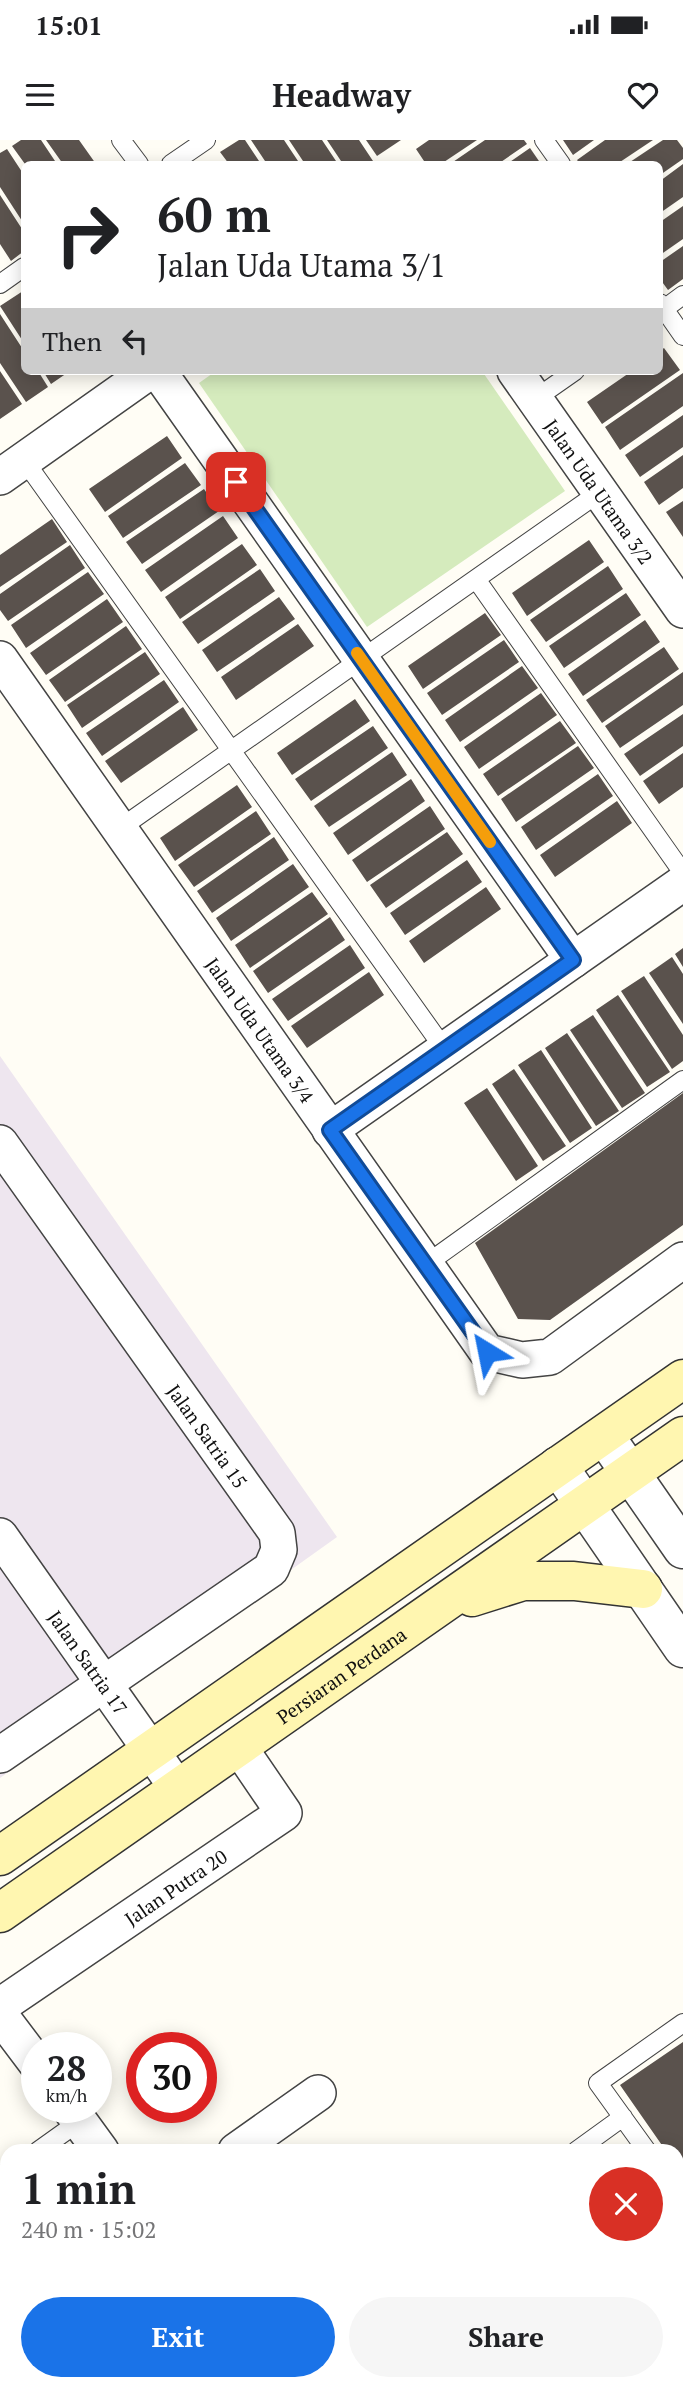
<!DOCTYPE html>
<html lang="en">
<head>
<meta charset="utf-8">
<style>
	:root { --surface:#fff; --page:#f6f6f6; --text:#202124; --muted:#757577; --accent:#1a73e8 }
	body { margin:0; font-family:"PT Serif",serif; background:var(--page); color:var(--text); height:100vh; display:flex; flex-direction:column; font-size:26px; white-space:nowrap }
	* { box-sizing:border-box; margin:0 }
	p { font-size:23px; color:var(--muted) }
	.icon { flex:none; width:38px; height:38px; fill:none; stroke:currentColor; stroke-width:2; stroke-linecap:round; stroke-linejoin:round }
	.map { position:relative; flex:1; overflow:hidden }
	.details { position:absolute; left:0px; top:2004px; width:684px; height:247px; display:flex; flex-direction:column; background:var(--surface); border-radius:21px 21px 0 0; box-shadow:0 4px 18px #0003 }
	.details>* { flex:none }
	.top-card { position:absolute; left:21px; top:21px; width:642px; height:214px; border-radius:10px; box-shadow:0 4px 18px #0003; background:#fff; color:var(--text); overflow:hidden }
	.speed { position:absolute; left:21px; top:1892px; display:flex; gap:14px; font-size:35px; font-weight:700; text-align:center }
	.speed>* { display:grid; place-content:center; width:91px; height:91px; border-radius:50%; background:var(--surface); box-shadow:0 4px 18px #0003; line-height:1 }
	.speed small { font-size:18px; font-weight:400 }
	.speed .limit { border:10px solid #d22; background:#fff; color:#111 }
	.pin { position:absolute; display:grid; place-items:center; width:60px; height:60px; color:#fff; margin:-30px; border-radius:14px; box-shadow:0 4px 10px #0006 }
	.me { position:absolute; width:77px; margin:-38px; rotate:325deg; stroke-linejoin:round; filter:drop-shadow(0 0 5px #0008) }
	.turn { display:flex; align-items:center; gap:24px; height:147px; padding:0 21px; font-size:32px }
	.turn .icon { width:91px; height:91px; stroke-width:2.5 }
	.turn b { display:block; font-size:49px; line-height:60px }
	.then { display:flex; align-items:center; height:66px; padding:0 21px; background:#0003; gap:14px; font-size:26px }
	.round { display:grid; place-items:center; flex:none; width:74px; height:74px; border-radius:37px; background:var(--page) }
	.summary { display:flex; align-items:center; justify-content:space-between; height:119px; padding:0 21px }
	h1 { font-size:42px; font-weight:800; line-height:52px }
	.primary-button { display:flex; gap:14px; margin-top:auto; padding:14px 21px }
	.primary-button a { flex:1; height:80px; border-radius:42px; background:var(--accent); color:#fff; font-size:28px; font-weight:800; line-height:80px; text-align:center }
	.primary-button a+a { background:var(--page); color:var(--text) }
	.status { display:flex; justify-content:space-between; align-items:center; height:49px; padding:0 35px; background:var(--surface); direction:ltr }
	.status svg { height:19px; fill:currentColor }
	header { display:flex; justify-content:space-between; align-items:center; height:91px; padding:0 21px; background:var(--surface); font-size:32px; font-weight:800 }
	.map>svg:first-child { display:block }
	.industrial { fill:#eee6ef }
	.green { fill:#d5ebbd }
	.building { fill:#5a524d }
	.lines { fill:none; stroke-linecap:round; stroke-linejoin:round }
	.service-casing { stroke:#444; stroke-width:20 }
	.minor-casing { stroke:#444; stroke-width:38 }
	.tertiary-casing { stroke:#444; stroke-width:41 }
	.secondary-casing { stroke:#333; stroke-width:41 }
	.service { stroke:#fff; stroke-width:18 }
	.minor { stroke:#fff; stroke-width:35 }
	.tertiary { stroke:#fff; stroke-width:38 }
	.secondary { stroke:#fff6b0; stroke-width:38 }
	.route-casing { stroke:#114b97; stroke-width:18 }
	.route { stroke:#1a73e8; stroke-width:12 }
	.slow { stroke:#f59e0b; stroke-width:12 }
	.labels { text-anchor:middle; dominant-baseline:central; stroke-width:7; stroke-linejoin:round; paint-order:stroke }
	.street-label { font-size:19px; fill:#111; stroke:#fff }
</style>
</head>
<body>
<div class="status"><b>15:01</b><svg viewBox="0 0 49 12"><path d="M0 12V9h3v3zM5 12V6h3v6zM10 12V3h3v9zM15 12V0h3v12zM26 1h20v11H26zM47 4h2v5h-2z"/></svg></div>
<header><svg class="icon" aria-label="menu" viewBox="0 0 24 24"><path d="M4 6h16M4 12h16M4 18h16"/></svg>Headway<svg class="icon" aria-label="heart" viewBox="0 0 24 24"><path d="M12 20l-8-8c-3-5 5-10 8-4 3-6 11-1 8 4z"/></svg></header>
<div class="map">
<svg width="683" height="2249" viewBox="0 0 683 2249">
	<rect width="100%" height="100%" fill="#fffdf5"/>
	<path class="industrial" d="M0 916 337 1397 0 1638Z"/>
	<path class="green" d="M216 231H482L565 351 367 487 199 243Z"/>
	<path class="building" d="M21 0H41L57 24H25L12 6Z
		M46 0H79L96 24H63Z
		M239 0H245L261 24H229L220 12Z
		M251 0H284L300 24H267Z
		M289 0H322L338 24H305Z
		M327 0H359L373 21 368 24H343Z
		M366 0H401L377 16Z
		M429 0H477L441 24H426L416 9Z
		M485 0H524L527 4 498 24H450Z
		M563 0H594L573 15Z
		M605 0H653L617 24H580L577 20Z
		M663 0H677L683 8V19L660 35V24H627Z
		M530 8 541 24H507Z
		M7 9 24 35V84L0 47V13Z
		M683 24V57L660 73V41Z
		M0 55 24 92V111L11 121 0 104Z
		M683 66V99L660 115V82Z
		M683 106V139L668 150 660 139V122Z
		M23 151 24 154V203L0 166Z
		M0 174 24 211V231H38L48 247 26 262 0 223Z
		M664 208 680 230 602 284 587 262 632 231H660V211Z
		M0 231 22 264 0 279Z
		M43 231H70L51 244Z
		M683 233V266L620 310 605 287Z
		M683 275V307L640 337 625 315Z
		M167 296 182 318 105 372 89 349Z
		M683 315V348L659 365 644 342Z
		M185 323 201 345 123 398 108 376Z
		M204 349 219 371 142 424 126 402Z
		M683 361V397L666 372Z
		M223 376 238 398 161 452 145 430Z
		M52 379 67 402 0 447V415Z
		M589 400 604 422 527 476 512 453Z
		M242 404 257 425 180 479 165 457Z
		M70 405 85 428 8 481 0 470V454Z
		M608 426 623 449 546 502 530 480Z
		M260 429 275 451 198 504 182 482Z
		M88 432 104 454 26 508 11 485Z
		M626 453 641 475 564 528 549 506Z
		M279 457 295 479 217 532 202 510Z
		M107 459 123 482 46 535 30 513Z
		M485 473 501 495 423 549 408 526Z
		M645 480 660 502 583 556 568 534Z
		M298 484 314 506 236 560 221 537Z
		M126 486 142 509 65 562 49 540Z
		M504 500 519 522 442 575 427 553Z
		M664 507 679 529 602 583 586 560Z
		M145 512 160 534 82 588 67 565Z
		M522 526 538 548 460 602 445 580Z
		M683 532V565L620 608 605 586Z
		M164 540 179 562 102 616 86 593Z
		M541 553 557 575 479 629 464 607Z
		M355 559 370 581 292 635 277 613Z
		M183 567 198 590 121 643 105 621Z
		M683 574V606L640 636 624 614Z
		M560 581 576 603 498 656 483 634Z
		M373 586 388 608 311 661 295 639Z
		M578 606 594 628 516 682 501 659Z
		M392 612 407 635 329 687 314 666Z
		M683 613V647L659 664 643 641Z
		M598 634 613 656 536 710 521 687Z
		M411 639 425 661 348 715 333 693Z
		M237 645 252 667 175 721 160 698Z
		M617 661 632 683 555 737 540 715Z
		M430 666 445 689 367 742 352 720Z
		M256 671 271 694 194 747 178 725Z
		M447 692 463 714 386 768 370 745Z
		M274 697 289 720 212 773 197 751Z
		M467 720 482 742 405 795 390 773Z
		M293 724 309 747 231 801 216 778Z
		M486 747 501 769 424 823 409 801Z
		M312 752 328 774 250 828 235 805Z
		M330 777 345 800 268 853 253 831Z
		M350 805 365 828 288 881 272 859Z
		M683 808V827L675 814Z
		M672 817 683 834V884L649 833Z
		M369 832 384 855 307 908 291 886Z
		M644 836 683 895V921L672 929 621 851Z
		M618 855 670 932 647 947 596 870Z
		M593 875 645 953 622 968 570 890Z
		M567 893 619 971 596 986 545 908Z
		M541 910 592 988 570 1003 518 925Z
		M514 929 566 1006 543 1021 492 944Z
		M487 948 538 1026 516 1041 464 963Z
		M683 953V1085L550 1180 518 1179 475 1103Z
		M683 1902V2035L677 2027V2011H666L620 1945Z"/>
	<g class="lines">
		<g class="service-casing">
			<path id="service" d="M121 0 139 24
				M544 0 561 24
				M171 24 206 0
				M0 144 24 127
				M660 163 683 196
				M660 172 683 155
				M535 259 575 231
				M24 320 445 910
				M476 439 683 733
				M119 689 600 352
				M425 1125 683 940
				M38 2011 80 1981
				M576 2011 623 1977
				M647 2011 598 1943 683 1883
				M0 2037 7 2032
				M677 2054 683 2062
				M677 2207 683 2203
				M616 2249 624 2244"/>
		</g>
		<g class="minor-casing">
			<g id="minor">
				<path d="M158 231 573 820"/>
				<path id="s1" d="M515 231 683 470"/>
				<path d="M0 337 150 231"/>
				<path id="s2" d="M0 519 487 1212 522 1220 550 1217 683 1120"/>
				<path d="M330 990 683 743"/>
				<path id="s3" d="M0 1003 277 1393 279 1410 271 1429 0 1615"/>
				<path id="s4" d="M0 1396 178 1649"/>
				<path id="s5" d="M0 1866 284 1673 239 1607"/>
				<path d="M0 1875 37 1924"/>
				<path d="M69 1967 101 2011"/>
				<path d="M236 2011 318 1953"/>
				<path d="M0 2177 7 2172"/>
				<path d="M180 2244V2249"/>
			</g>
		</g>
		<g class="tertiary-casing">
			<path id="tertiary" d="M604 1295 683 1409
				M558 1326 683 1508"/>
		</g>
		<g class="secondary-casing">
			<g id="secondary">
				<path d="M472 1457 523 1441H574L643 1449"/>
				<path d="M0 1716 683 1239"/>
				<path id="s6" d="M0 1773 683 1296"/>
			</g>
		</g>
		<use href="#service" class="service"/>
		<use href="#minor" class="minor"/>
		<use href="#tertiary" class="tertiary"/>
		<use href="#secondary" class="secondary"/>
	</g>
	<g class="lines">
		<g class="route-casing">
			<path id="route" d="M236 342 573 820 330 990 487 1212"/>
		</g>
		<use href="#route" class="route"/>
		<path class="slow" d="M357 513 490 702"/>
	</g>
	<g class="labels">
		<g class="street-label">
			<text stroke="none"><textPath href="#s1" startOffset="147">Jalan Uda Utama 3/2</textPath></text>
			<text stroke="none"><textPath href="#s2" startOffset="453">Jalan Uda Utama 3/4</textPath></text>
			<text stroke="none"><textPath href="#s3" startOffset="359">Jalan Satria 15</textPath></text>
			<text stroke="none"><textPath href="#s4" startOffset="154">Jalan Satria 17</textPath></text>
			<text stroke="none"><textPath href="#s6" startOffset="416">Persiaran Perdana</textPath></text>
			<text stroke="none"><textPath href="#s5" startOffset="212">Jalan Putra 20</textPath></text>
		</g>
	</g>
</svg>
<div class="speed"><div>28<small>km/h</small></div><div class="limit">30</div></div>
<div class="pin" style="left:236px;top:342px;background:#d93025"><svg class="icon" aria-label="arrive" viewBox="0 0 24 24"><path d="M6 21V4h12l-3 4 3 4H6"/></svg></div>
<svg class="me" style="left:487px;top:1212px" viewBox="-20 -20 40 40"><path d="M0-17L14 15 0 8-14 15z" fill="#1a73e8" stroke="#fff" stroke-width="4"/></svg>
<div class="top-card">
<div class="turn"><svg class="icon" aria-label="right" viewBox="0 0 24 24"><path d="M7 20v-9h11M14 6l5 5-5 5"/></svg><div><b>60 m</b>Jalan Uda Utama 3/1</div></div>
<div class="then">Then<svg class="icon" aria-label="left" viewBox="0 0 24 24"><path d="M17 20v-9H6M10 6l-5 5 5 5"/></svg></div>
</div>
<section class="details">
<div class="summary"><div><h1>1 min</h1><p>240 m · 15:02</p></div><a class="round" style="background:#d93025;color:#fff"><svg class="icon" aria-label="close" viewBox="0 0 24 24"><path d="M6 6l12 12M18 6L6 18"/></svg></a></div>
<div class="primary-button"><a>Exit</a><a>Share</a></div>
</section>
</div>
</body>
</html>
